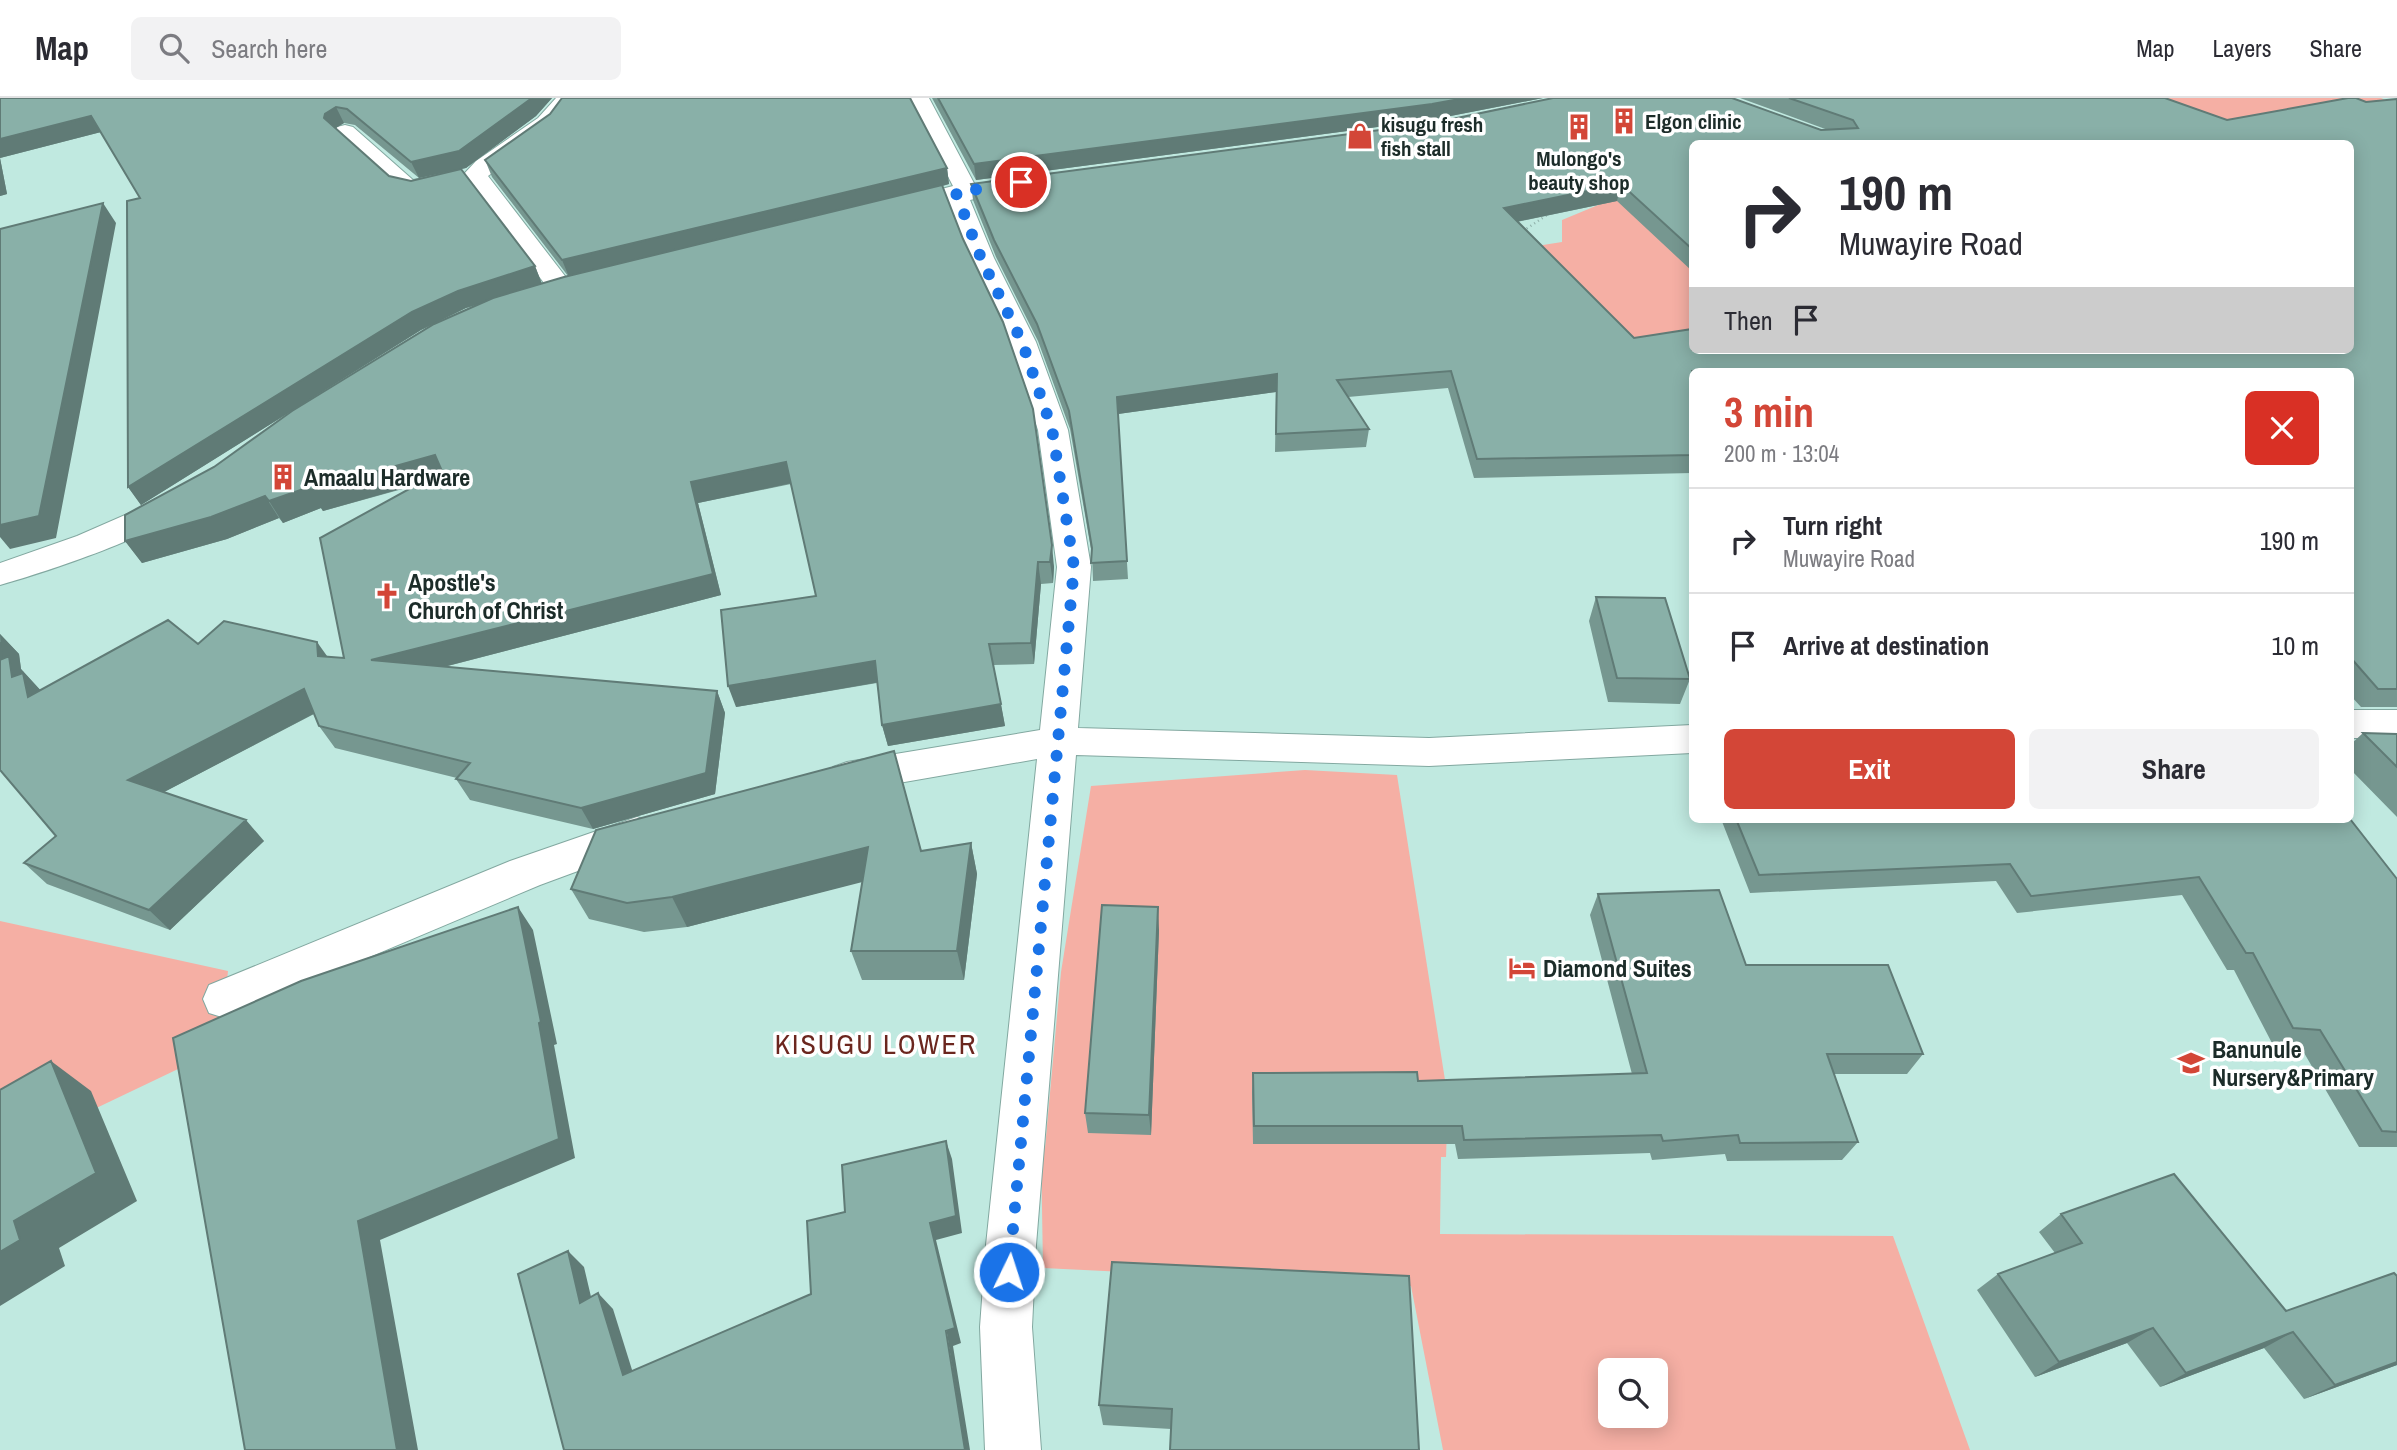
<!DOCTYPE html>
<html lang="en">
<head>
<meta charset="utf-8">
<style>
	:root { --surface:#fff; --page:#f2f2f3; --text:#2b2b33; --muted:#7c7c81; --line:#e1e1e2; --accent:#d34637 }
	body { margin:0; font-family:"Archivo Narrow",sans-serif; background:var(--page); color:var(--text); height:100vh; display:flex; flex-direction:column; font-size:26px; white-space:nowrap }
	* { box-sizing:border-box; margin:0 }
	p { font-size:23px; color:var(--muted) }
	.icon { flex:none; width:38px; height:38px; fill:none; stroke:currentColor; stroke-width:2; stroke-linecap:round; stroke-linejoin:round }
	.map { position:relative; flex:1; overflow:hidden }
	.drawer { position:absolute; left:1689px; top:270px; width:665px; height:455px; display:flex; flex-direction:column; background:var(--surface); border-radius:10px; box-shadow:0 4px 18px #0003 }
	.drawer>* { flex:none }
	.top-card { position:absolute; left:1689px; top:42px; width:665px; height:214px; border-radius:10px; box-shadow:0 4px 18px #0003; background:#fff; color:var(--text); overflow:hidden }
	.buttons { position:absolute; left:1598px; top:1260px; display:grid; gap:14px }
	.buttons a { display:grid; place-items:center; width:70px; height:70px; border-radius:10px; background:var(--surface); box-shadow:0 4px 18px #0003; font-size:35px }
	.pin { position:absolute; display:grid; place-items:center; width:60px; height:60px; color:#fff; margin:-30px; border:4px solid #fff; border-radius:50%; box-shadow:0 2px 7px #0007 }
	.me { position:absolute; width:77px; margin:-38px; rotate:4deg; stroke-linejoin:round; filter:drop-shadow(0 0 5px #0008) }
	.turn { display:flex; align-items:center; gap:24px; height:147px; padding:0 35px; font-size:32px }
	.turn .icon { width:91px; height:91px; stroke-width:2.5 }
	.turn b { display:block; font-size:49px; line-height:60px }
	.then { display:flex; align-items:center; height:66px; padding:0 35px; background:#0003; gap:14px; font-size:26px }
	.round { display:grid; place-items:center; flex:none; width:74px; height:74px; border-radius:10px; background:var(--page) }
	.head { display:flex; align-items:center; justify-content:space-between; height:119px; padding:0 35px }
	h1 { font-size:42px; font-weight:800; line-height:52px; color:var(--accent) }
	.cta { display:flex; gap:14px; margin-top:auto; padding:14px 35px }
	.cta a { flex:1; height:80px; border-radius:10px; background:var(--accent); color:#fff; font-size:28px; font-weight:800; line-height:80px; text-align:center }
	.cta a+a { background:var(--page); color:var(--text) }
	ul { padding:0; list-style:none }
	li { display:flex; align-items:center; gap:21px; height:105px; padding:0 35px; border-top:2px solid var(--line) }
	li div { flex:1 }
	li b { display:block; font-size:26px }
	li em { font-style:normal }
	header { display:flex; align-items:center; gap:42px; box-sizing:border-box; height:98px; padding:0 35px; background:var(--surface); border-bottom:2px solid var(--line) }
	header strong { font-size:33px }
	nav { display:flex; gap:38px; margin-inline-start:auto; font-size:24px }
	.search { width:490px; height:63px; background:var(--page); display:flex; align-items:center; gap:18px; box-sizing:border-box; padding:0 24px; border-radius:10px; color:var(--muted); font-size:26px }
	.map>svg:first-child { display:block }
	.green { fill:#f5afa4; fill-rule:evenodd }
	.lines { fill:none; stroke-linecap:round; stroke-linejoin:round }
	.minor-casing { stroke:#82a8a0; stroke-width:2 }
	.path { stroke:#8daea7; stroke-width:2.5; stroke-dasharray:1 3.5; stroke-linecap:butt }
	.minor { fill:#fff; fill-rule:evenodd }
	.wall { fill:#769790; fill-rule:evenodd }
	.shaded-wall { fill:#607b76 }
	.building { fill:#89b0a8; stroke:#607b76; stroke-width:2; fill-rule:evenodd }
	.route { stroke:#1a73e8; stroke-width:12; stroke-dasharray:0 21.6 }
	.labels { text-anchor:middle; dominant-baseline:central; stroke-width:7; stroke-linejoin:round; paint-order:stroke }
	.far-poi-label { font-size:21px; font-weight:bold; fill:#1c2c29; stroke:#fff; text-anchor:start }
	.poi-label { font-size:24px; font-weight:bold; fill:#1c2c29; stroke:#fff; text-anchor:start }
	.quarter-label { font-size:28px; letter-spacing:2px; fill:#6b261e; stroke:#fff }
</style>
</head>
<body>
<header>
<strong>Map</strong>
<div class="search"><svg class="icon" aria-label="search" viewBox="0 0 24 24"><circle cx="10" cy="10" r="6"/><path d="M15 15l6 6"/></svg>Search here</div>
<nav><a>Map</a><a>Layers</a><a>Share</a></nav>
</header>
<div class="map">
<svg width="2397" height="1352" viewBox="0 0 2397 1352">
	<rect width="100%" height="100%" fill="#c0e9e0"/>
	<path class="green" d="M2160 0H2381L2397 7 2392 19C2329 0 2332 0 2291 45Z
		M1615 100 1692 172V246L1637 252 1530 149 1562 144V122Z
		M1305 672 1397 677 1448 1001 1446 1059H1441L1440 1136 1893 1138 1970 1352H1443L1411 1188 1043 1170 1041 1050H1045L1061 874 1091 688ZM1610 1272H1656V1318H1610Z
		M0 823 228 873 220 951 0 1056Z"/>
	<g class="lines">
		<g class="minor-casing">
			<path id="minor" d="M556 0H578L554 30 488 78 575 191 571 197H553L463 77 476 63 538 20Z
				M907 0H929L975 87 1022 77 1030 79 1034 84 1030 89 970 102 994 160 1036 244 1068 332 1091 469 1078 630 1429 640 1692 627V655L1429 668 1076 657 1036 1147 1032 1229 1041 1352H985L980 1229 986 1147 1037 661 847 694 833 689 828 679 833 669 847 664 1040 632 1057 469 1038 332 1008 244 968 160 948 107 896 117 887 115 884 110 887 105 953 88Z
				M345 27 353 29 413 82 442 77 450 79 454 84 450 89 418 97 398 93 337 39 334 34 337 29Z
				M173 396 184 399 189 406C170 434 36 477 0 487V465L77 438Z
				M2350 612H2397V640H2350Z
				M637 719 651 724 657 735 651 746 540 787 225 920 209 915 203 901 209 887 510 763Z"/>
		</g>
		<path class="path" d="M1523 133 1550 115"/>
		<use href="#minor" class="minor"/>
	</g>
	<path class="wall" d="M0 0H552L536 18 466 70 419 80 355 27 344 25 335 30 389 78 535 168 542 186 568 178 492 79 485 62 947 70 949 86 943 88 1054 469 1053 485 1041 486 1034 566 993 567 1005 628 888 648 882 627 877 585 736 609 816 498 791 386 698 405 721 497 444 569 717 593 725 615 715 696 593 731 470 702 456 681 457 680 335 650 319 628 314 616 164 694 264 743 170 832 47 786 24 765 56 738 0 672V536L19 556 21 571 40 592 198 546 344 560 417 387 323 413 321 410 283 425 279 420 227 441 142 465 125 443 214 369 478 207 466 210 421 232 141 407 128 389 140 100 101 34 0 60 7 96 0 98Z
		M932 0H1543L1430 22 976 82Z
		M1740 0H2165L2227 22 2397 1V609H2361L2350 597V273H1692V375L1474 380 1448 290 1348 299 1369 331 1366 349 1275 354 1276 294 1118 316 1128 481 1093 483 1092 457 1070 331 1038 243 996 159 973 102 971 86 1433 25 1828 32ZM1692 46 2350 252 1634 240 1517 124 1617 103 1692 173Z
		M1596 499 1690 581 1680 606 1608 604 1589 523Z
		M2363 635 2397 636V719L2350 671V647Z
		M1721 721H2350L2397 781V1049H2359L2300 948 2273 947 2234 872H2227L2182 797 2017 815 1996 783 1750 795Z
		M971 745 977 776 964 882H862L851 853 863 783 687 829 644 834 589 821 571 791 921 753Z
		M1598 796 1746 867 1923 956 1907 976H1834L1858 1044 1842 1062 1727 1063 1725 1056 1652 1062 1650 1055 1458 1061 1455 1046H1253L1252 994 1253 975 1418 983 1632 976 1590 817Z
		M1159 832 1151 1037 1088 1035 1085 1015Z
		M2061 1116 2286 1213 2397 1178V1267L2304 1301 2264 1250 2160 1289 2127 1245 2035 1279 1977 1192 1998 1176 2055 1155 2039 1134Z
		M1112 1164 1419 1352 1171 1331 1103 1327 1099 1307Z"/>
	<path class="shaded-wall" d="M532 0H552L536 18 466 70 419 80 411 64Z
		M1465 0H1543L1430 22 976 82 974 66Z
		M336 9 344 25 333 32 324 20 325 16Z
		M91 18 101 34 0 60 7 96 0 98V41Z
		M947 70 949 86 569 179 562 162Z
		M1621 86 1617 103 1501 127 1504 110Z
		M103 105 116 125 56 440 10 451 0 439V427Z
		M535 168 542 186 466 210 421 232 141 407 128 389 412 214 458 193Z
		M1277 276 1276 294 1118 316 1117 299Z
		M435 357 446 378 323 413 321 410 283 425 269 403 309 389Z
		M786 364 792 385 698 405 721 497 385 584 371 562 691 384Z
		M265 398 279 420 227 441 142 465 125 443Z
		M1052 447 1054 469 1053 485 1050 464Z
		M1038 464 1041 486 1034 566 1031 545Z
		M0 536 19 556 21 571 44 596 28 599 12 579 2 561Z
		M317 544 332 565 318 558Z
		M875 563 880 584 736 609 728 588Z
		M304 591 319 613 147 703 128 682Z
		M717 593 725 615 715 696 593 731 581 710Z
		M1001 606 1005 628 888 648 882 627Z
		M246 722 264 743 170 832 149 812Z
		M971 745 977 776 964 882 957 853Z
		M868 749 878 780 687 829 672 799Z
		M518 809 533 832 557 946 554 947 575 1060 380 1142 418 1352H397L358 1123 539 925Z
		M1158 809 1159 832 1151 1037 1149 1017Z
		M51 963 91 993 137 1103 59 1150 65 1168 0 1208V1154L14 1123Z
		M946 1043 952 1061 962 1135 936 1142 961 1245 953 1248 970 1352H965L930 1125Z
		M568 1153 584 1169 596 1220 580 1205Z
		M598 1195 613 1211 638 1291 623 1277Z
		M2153 1230 2127 1245 2035 1279 2059 1264Z
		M2293 1234 2264 1250 2160 1289 2186 1275Z
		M2397 1264V1267L2304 1301 2335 1287Z"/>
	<path class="building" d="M0 0H532L459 53 411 64 347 11 336 9 325 16 324 20 389 78 411 83 461 71 535 168 458 193 412 214 128 389 127 103 140 100 91 18 0 41Z
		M562 0H910L947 70 562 162 485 62 550 16Z
		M938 0H1465L1432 6 974 66Z
		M1553 0H1732L1821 32 1858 30 1853 22 1789 0H2165L2227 22 2348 0H2356L2366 4 2397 1V591H2378L2350 559V273H1692V357L1477 361 1451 273 1337 282 1369 331 1276 336 1277 276 1117 299 1127 463 1091 465 1092 450 1069 313 1037 226 994 142 971 86 1433 25ZM1692 46H2350V252H1692V231L1634 240 1504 110 1621 86 1692 151Z
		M942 87 963 141 1003 224 1033 311 1052 447 1050 464H1038L1031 545 989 546 1001 606 882 627 875 563 728 588 721 512 816 498 786 364 691 384 713 476 371 562 717 593 706 675 581 710 456 681 470 665 319 628 304 591 128 682 246 722 149 812 24 765 56 738 0 672V544L2 561 9 558 12 579 23 575 28 599 168 522 198 546 224 523 317 544 318 558 344 560 320 440 442 373 435 357 310 392 309 389 269 403 265 398 211 419 125 443V417L214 369 292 313 434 226 493 200 564 179Z
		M103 105 39 418 0 427V131Z
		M1596 499 1665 500 1690 581 1617 580Z
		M2363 635 2397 636V669Z
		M894 653 921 753 971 745 957 853H851L868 749 672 799 627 805 571 791 596 732Z
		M1736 721H2350L2397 781V1034L2382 1033 2320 932 2293 930 2253 855H2246L2199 779 2031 798 2010 766 1759 777Z
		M1719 792 1746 867H1888L1923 956H1827L1858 1044 1740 1045 1738 1037 1663 1043 1661 1037 1464 1042 1462 1028H1254L1253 975 1417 974 1418 983 1647 975 1598 796Z
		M1102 807 1158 809 1149 1017 1085 1015Z
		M518 809 541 924 539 925 559 1041 358 1123 397 1352H245L173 940 301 883Z
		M51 963 96 1075 14 1123 20 1142 0 1154V992Z
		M946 1043 956 1118 930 1125 955 1230 946 1233 965 1352H564L518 1176 568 1153 580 1205 598 1195 623 1277 811 1196 807 1123 845 1114 842 1067Z
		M2174 1076 2286 1213 2394 1175 2397 1178V1264L2335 1287 2293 1234 2186 1275 2153 1230 2059 1264 1998 1176 2082 1145 2061 1116Z
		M1112 1164 1409 1178 1419 1352H1170L1172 1311 1099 1307Z"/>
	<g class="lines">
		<path class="route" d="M1009 1174 1074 469 1052 331 1022 244 981 160 956 95 1021 84"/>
	</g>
	<defs>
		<g id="building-bare" transform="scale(2.1)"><path d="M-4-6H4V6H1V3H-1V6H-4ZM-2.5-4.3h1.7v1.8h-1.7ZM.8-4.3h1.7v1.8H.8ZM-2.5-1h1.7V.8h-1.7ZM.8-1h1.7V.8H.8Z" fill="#d34637" stroke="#fff" stroke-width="2.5" paint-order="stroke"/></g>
		<g id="shop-bare" transform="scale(2.1)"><path d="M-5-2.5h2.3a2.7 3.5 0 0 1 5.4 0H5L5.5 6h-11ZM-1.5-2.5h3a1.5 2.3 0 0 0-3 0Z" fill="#d34637" stroke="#fff" stroke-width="2.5" paint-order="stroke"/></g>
		<g id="church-bare" transform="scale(2.1)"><path d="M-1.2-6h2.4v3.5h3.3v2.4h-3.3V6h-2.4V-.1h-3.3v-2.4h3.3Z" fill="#d34637" stroke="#fff" stroke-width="2.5" paint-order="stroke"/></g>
		<g id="hotel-bare" transform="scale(2.1)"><path d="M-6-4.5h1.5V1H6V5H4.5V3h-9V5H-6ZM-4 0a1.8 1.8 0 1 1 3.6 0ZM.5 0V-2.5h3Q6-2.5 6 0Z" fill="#d34637" stroke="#fff" stroke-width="2.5" paint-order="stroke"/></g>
		<g id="school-bare" transform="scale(2.1)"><path d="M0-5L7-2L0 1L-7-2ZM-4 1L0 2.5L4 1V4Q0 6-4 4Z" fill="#d34637" stroke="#fff" stroke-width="2.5" paint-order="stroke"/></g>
	</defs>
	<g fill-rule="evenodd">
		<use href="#building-bare" x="1624" y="23"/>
		<use href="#building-bare" x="1579" y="29"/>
		<use href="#shop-bare" x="1360" y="38"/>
		<use href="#building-bare" x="283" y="379"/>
		<use href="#church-bare" x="387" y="498"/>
		<use href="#hotel-bare" x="1522" y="870"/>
		<use href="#school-bare" x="2191" y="965"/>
	</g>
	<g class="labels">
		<g class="far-poi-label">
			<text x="1645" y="23">Elgon clinic</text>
			<text x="1381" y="26">kisugu fresh<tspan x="1381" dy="24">fish stall</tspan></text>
			<text x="1579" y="60" text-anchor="middle">Mulongo's<tspan x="1579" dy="24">beauty shop</tspan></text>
		</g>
		<g class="poi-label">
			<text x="304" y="379">Amaalu Hardware</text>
			<text x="408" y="484">Apostle's<tspan x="408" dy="28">Church of Christ</tspan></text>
			<text x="1543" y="870">Diamond Suites</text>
			<text x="2212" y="951">Banunule<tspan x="2212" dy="28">Nursery&amp;Primary</tspan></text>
		</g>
		<g class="quarter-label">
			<text x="876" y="946">KISUGU LOWER</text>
		</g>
	</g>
</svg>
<div class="buttons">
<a><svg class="icon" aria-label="search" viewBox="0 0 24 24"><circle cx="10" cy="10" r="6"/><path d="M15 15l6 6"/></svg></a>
</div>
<div class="pin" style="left:1021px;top:84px;background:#d93025"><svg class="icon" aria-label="arrive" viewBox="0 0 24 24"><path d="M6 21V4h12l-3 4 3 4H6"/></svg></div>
<svg class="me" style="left:1009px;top:1174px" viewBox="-20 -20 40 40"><circle r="17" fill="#1a73e8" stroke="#fff" stroke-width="3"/><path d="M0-11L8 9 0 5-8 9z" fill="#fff"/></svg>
<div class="top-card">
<div class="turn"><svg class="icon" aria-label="right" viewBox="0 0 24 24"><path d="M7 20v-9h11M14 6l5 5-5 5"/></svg><div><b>190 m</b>Muwayire Road</div></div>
<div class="then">Then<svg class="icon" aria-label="arrive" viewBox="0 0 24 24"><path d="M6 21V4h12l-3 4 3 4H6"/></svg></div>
</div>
<section class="drawer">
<div class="head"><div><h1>3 min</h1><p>200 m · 13:04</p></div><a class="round" style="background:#d93025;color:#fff"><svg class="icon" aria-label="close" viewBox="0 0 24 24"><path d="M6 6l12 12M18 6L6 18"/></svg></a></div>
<ul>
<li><svg class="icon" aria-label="right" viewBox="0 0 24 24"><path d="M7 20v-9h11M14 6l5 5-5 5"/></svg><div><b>Turn right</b><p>Muwayire Road</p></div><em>190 m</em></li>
<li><svg class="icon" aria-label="arrive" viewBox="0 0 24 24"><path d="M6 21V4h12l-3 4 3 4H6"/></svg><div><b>Arrive at destination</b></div><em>10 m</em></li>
</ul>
<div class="cta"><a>Exit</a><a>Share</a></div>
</section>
</div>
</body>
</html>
